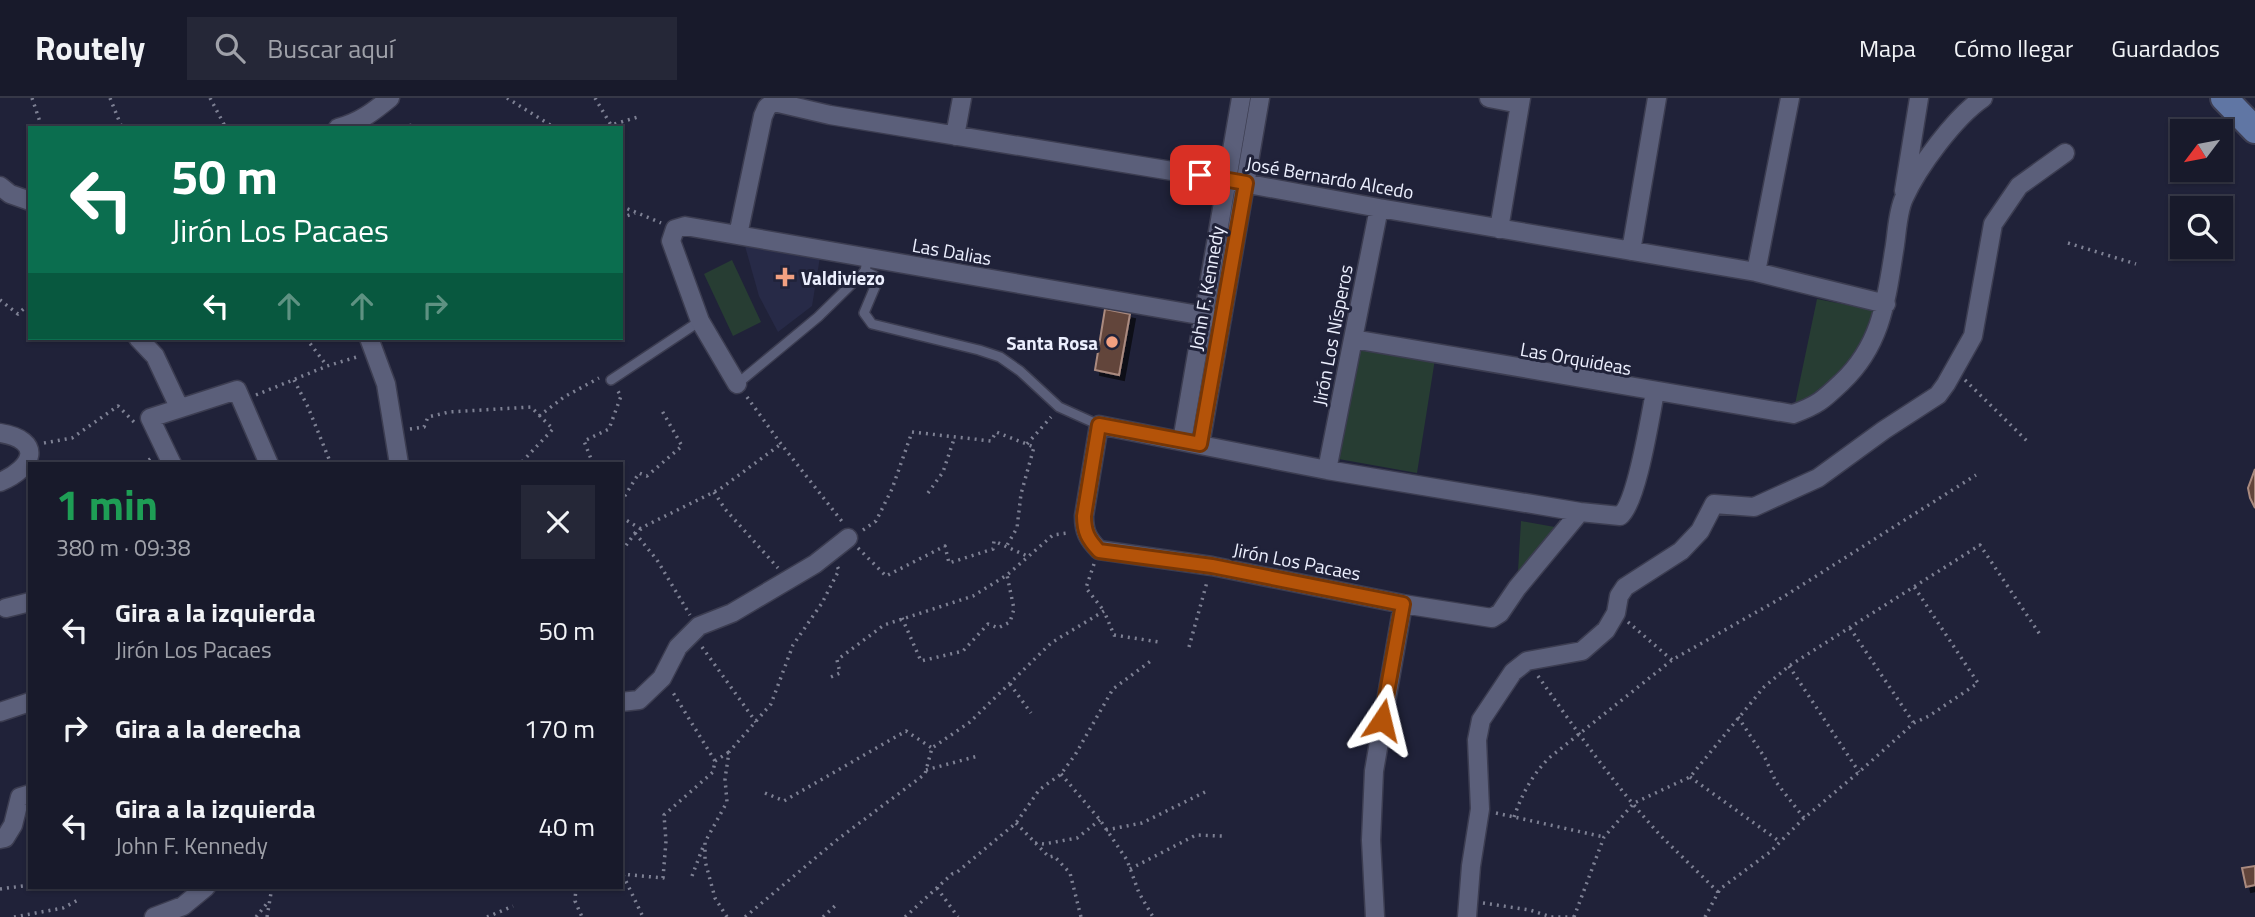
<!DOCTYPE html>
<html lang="es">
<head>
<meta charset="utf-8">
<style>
	:root { --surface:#181a2b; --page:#252737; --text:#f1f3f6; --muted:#9fa1a9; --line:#363847 }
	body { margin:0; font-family:"Titillium Web",sans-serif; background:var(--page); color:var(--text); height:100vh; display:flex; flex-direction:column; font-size:26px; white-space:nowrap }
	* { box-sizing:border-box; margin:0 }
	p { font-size:23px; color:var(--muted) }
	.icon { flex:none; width:38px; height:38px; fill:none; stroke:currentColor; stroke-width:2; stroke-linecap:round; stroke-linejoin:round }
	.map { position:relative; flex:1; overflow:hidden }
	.details { position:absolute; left:28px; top:364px; width:595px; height:427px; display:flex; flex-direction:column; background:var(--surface); border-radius:0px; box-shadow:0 2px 5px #0004,0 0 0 2px var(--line) }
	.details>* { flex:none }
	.guide { position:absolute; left:28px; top:28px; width:595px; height:214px; border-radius:0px; box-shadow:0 2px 5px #0004,0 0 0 2px var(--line); background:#0b6e4f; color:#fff; overflow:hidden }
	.needle { width:46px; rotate:238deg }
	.tools { position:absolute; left:2170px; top:21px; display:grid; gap:14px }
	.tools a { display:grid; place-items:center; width:63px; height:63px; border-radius:0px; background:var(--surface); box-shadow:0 2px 5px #0004,0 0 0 2px var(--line); font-size:35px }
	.pin { position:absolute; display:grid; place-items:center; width:60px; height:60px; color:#fff; margin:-30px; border-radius:14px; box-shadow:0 4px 10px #0006 }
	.me { position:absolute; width:77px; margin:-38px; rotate:10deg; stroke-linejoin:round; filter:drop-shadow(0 0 5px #0008) }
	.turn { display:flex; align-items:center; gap:24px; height:147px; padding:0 28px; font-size:32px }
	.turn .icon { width:91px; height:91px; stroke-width:2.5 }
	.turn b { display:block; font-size:49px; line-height:60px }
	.lanes { display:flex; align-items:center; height:66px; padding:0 28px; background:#0003; justify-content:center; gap:35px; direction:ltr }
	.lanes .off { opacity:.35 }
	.round { display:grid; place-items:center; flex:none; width:74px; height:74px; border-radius:0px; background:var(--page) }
	.headline { display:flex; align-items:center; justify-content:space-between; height:119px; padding:0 28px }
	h1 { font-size:42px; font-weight:700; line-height:52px; color:#1e9e55 }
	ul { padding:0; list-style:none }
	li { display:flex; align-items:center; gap:21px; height:98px; padding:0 28px }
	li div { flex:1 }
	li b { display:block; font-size:26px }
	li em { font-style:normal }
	header { display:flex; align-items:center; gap:42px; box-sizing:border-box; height:98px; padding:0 35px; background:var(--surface); border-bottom:2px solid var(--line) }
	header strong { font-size:33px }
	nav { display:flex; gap:38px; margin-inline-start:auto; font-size:24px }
	.search { width:490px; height:63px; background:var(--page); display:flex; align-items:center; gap:18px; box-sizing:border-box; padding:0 24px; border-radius:0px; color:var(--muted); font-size:26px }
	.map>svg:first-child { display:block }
	.built { fill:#272a47 }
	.green { fill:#273d33 }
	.building { fill:#62443a; stroke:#aa8a7f; stroke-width:2; filter:url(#shadow) }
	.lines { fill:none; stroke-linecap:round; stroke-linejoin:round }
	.service-casing { stroke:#3c3d51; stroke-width:12 }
	.minor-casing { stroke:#3c3d51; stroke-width:21 }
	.primary-casing { stroke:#3c3d51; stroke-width:30 }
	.path { stroke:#7e8194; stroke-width:3.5; stroke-dasharray:2 5; stroke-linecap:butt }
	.service { stroke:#5b5f7a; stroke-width:9 }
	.minor { stroke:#5b5f7a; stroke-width:18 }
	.primary { stroke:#6076a4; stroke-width:26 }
	.route-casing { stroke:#753606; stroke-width:18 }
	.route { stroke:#b45309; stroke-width:12 }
	.poi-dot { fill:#f2a081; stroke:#202239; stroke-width:2.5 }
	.labels { text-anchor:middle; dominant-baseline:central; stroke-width:6; stroke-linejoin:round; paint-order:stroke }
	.street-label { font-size:19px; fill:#eceffe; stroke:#202239 }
	.poi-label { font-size:19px; font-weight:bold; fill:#eceffe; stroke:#202239; text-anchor:start }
</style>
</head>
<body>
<header>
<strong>Routely</strong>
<div class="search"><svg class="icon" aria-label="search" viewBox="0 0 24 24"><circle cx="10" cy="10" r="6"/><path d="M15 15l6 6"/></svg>Buscar aquí</div>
<nav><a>Mapa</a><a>Cómo llegar</a><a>Guardados</a></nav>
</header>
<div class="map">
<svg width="2255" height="819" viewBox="0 0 2255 819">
	<defs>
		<filter id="shadow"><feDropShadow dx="5" dy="5" stdDeviation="0" flood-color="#0009"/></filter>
	</defs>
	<rect width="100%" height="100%" fill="#202239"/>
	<path class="built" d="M745 148 820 159 812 208 778 234 759 198Z"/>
	<path class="green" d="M732 162 761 224 733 238 704 176Z
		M1817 201 1879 213 1855 262 1794 311Z
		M1354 248 1435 261 1417 375 1333 360Z
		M1521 423 1566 431 1517 490Z"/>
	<path class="building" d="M1105 211 1130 216 1119 277 1095 272Z
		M2255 371V410L2250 400 2248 390Z
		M2255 768V787L2246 789 2242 770Z"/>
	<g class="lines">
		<g class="service-casing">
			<path id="service" d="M865 173 875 178 877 184 864 215 872 226 979 252 1000 259 1020 273 1059 309 1099 327
				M611 282 700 223
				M737 286 818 219 865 173 866 168"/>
		</g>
		<g class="minor-casing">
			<path id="minor" d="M1489 0 1520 6
				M338 30C360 24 373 14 390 0
				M955 38 962 0
				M0 88 10 96 30 103
				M1904 93 1919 0
				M1499 131 1521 0
				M738 137 763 18 767 9 774 4 830 17 1227 82 1379 110 1756 174 1886 206
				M1631 153 1657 0
				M1756 174 1790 0
				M138 240 155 258 179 309
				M369 240 386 286 399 366
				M1353 241 1793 316C1818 307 1823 302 1842 284 1881 247 1886 204 1894 153 1897 137 1897 115 1904 100 1918 69 1955 19 1983 0
				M737 286 700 223 671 143 675 131 685 128 1222 221
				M0 335C44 342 34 370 0 384
				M1182 343 1241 0
				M1200 347 1260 0
				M172 366 150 320 237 292 269 366
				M1327 372 1379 110
				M1580 414 1517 490 1500 515 1492 520 1403 506 1212 468 1099 452C1088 441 1084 434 1084 418L1099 327 1327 372 1580 414 1620 418C1637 405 1650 319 1655 294
				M6 510 30 504
				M621 604 639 602 662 580 678 549 699 528 732 515 815 466 848 440
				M0 614 30 604
				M0 741 5 740 13 727 20 699 30 696
				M154 819 183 808 206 789
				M1375 819 1371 742 1374 673 1403 506
				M1467 819 1471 768 1480 711 1477 642 1481 622 1513 574 1527 563 1582 553 1606 532 1616 515 1619 498 1625 489 1681 453 1700 433 1714 406 1754 409 1818 380 1884 332 1938 297 1946 286 1973 238 1993 126 2019 88 2065 55"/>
		</g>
		<g class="primary-casing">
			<path id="primary" d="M2224 0 2255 32"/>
		</g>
		<path class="path" d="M32 0 42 30
			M110 0 122 30
			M210 0 226 30
			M507 0 552 28V30
			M595 0 611 27 638 19
			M403 30 409 27 418 30
			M621 108 661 125
			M621 120 635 115
			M2068 145 2136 166
			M0 202 18 216 30 205
			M306 240 327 268
			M294 282 308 309 331 366
			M1965 282 2029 345
			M256 297 327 268 360 258
			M747 299 781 346 844 426
			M539 318 564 299 599 280
			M410 331 424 329 428 319 449 314 531 309 553 331 520 366
			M44 345 72 340 118 308 134 324
			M1027 346 1051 319
			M143 366 153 359
			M593 366 584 343 609 331 621 298 616 290
			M714 394 725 411 778 470
			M928 395 943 374 954 341
			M621 404 639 375 647 378 682 348 661 311
			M621 419 641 431
			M863 432 876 423 892 391 912 334 991 343 996 334 1034 349 1021 396 1017 430 1006 449
			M635 435 657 462 690 517
			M858 450 886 478 945 448 949 465 993 451 994 443 1027 458
			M622 453 635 435 647 427 720 391 781 346
			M1094 466 1086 490 1104 513
			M902 520 921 563 963 553 988 526 998 530 1010 524 1014 511 1007 477
			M1628 524 1672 562
			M1850 530 1913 624
			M702 549 756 624
			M1189 549 1207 484
			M1789 568 1859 674
			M1538 578C1576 632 1615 688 1660 737 1679 756 1699 775 1718 794
			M831 579 840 575 837 562 884 527 973 498 1007 477 1053 437 1068 435
			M1010 586 1031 615
			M1738 619 1765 660 1776 684 1804 720
			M715 663 729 654
			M926 672 978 658
			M1061 676 1100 722 1127 762 1139 795 1153 819
			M1690 679 1779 743
			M765 695 784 703 906 633 932 650
			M1496 715 1604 739
			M1514 719C1522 696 1532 677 1549 660L1672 562 1783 499 1976 377
			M1016 725 1049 759 1054 758 1070 775 1081 819
			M1106 732 1142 725 1205 694
			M1035 745 1044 746 1077 740 1100 722
			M1130 771 1196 737 1222 738
			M621 776 663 780 666 743 664 717 713 674 715 663 672 593
			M623 777 643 819
			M692 778 703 749
			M576 789 575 803 582 819
			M937 790 958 819
			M0 791 30 787
			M1483 805 1530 812 1551 819H1574
			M14 819 63 810 78 802
			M256 819 268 804
			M267 819 272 789
			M487 819 513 808
			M727 819 715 800 705 763V744L727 704 725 681 729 654 771 606 793 547 822 505 839 472 837 468
			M745 819 838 741 925 676 932 650 970 624 1051 545 1104 513 1114 537 1159 544
			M823 819 836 807
			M905 819 952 776 956 775 1016 725 1039 692 1061 676 1075 657 1113 591 1152 562
			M1574 819 1604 739 1634 705 1690 679 1764 589 1789 568 1980 447 2041 538
			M1705 819 1720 791 1770 754 1804 720 1859 674 1914 625 1929 618 1978 585 1913 487"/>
		<use href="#service" class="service"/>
		<use href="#minor" class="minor"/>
		<use href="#primary" class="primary"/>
	</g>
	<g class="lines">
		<g class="route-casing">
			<path id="route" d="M1200 77 1246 85 1200 346 1099 327 1084 418C1084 434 1088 441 1099 453L1212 468 1403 506 1382 622"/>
		</g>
		<use href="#route" class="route"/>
	</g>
	<g class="poi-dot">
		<path d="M781.5 168.5h7v7h7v7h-7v7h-7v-7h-7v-7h7z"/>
		<circle cx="1112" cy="244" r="7"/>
	</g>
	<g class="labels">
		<g class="street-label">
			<text transform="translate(1330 79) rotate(10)">José Bernardo Alcedo</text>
			<text transform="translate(952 153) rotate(10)">Las Dalias</text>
			<text transform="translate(1206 190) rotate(-80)">John F. Kennedy</text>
			<text transform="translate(1332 237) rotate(-79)">Jirón Los Nísperos</text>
			<text transform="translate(1576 260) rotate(10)">Las Orquideas</text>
			<text transform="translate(1297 463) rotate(11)">Jirón Los Pacaes</text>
		</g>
		<g class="poi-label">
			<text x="801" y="179">Valdiviezo</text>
			<text x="1098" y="244" text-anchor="end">Santa Rosa</text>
		</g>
	</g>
</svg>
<div class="tools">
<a><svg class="needle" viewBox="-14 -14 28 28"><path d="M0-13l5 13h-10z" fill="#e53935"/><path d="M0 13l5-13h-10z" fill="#9fa1a9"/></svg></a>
<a><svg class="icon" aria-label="search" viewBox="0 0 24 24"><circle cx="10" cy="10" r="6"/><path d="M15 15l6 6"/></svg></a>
</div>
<div class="pin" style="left:1200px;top:77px;background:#d93025"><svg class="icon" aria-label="arrive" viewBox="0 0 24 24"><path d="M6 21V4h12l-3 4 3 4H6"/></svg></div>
<svg class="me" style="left:1382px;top:622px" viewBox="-20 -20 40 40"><path d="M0-17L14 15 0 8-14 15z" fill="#b45309" stroke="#fff" stroke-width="4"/></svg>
<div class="guide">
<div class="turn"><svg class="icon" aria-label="left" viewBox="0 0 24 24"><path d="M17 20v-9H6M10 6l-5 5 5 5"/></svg><div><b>50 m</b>Jirón Los Pacaes</div></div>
<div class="lanes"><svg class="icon" aria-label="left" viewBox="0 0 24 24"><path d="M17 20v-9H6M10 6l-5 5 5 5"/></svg><svg class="icon off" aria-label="ahead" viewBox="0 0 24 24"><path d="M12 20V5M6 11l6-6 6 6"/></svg><svg class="icon off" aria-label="ahead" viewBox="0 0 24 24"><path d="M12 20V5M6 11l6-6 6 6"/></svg><svg class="icon off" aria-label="right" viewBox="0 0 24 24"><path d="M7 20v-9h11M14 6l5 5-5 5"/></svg></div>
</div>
<section class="details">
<div class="headline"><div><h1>1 min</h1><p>380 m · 09:38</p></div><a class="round"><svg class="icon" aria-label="close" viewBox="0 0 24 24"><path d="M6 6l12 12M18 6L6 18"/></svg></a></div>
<ul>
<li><svg class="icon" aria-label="left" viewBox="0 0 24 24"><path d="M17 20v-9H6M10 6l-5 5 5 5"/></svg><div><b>Gira a la izquierda</b><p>Jirón Los Pacaes</p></div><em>50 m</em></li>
<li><svg class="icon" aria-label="right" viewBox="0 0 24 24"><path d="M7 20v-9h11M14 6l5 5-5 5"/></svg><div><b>Gira a la derecha</b></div><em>170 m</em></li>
<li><svg class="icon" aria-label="left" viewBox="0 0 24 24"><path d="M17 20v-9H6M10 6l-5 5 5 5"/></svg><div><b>Gira a la izquierda</b><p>John F. Kennedy</p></div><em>40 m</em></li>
</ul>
</section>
</div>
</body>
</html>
